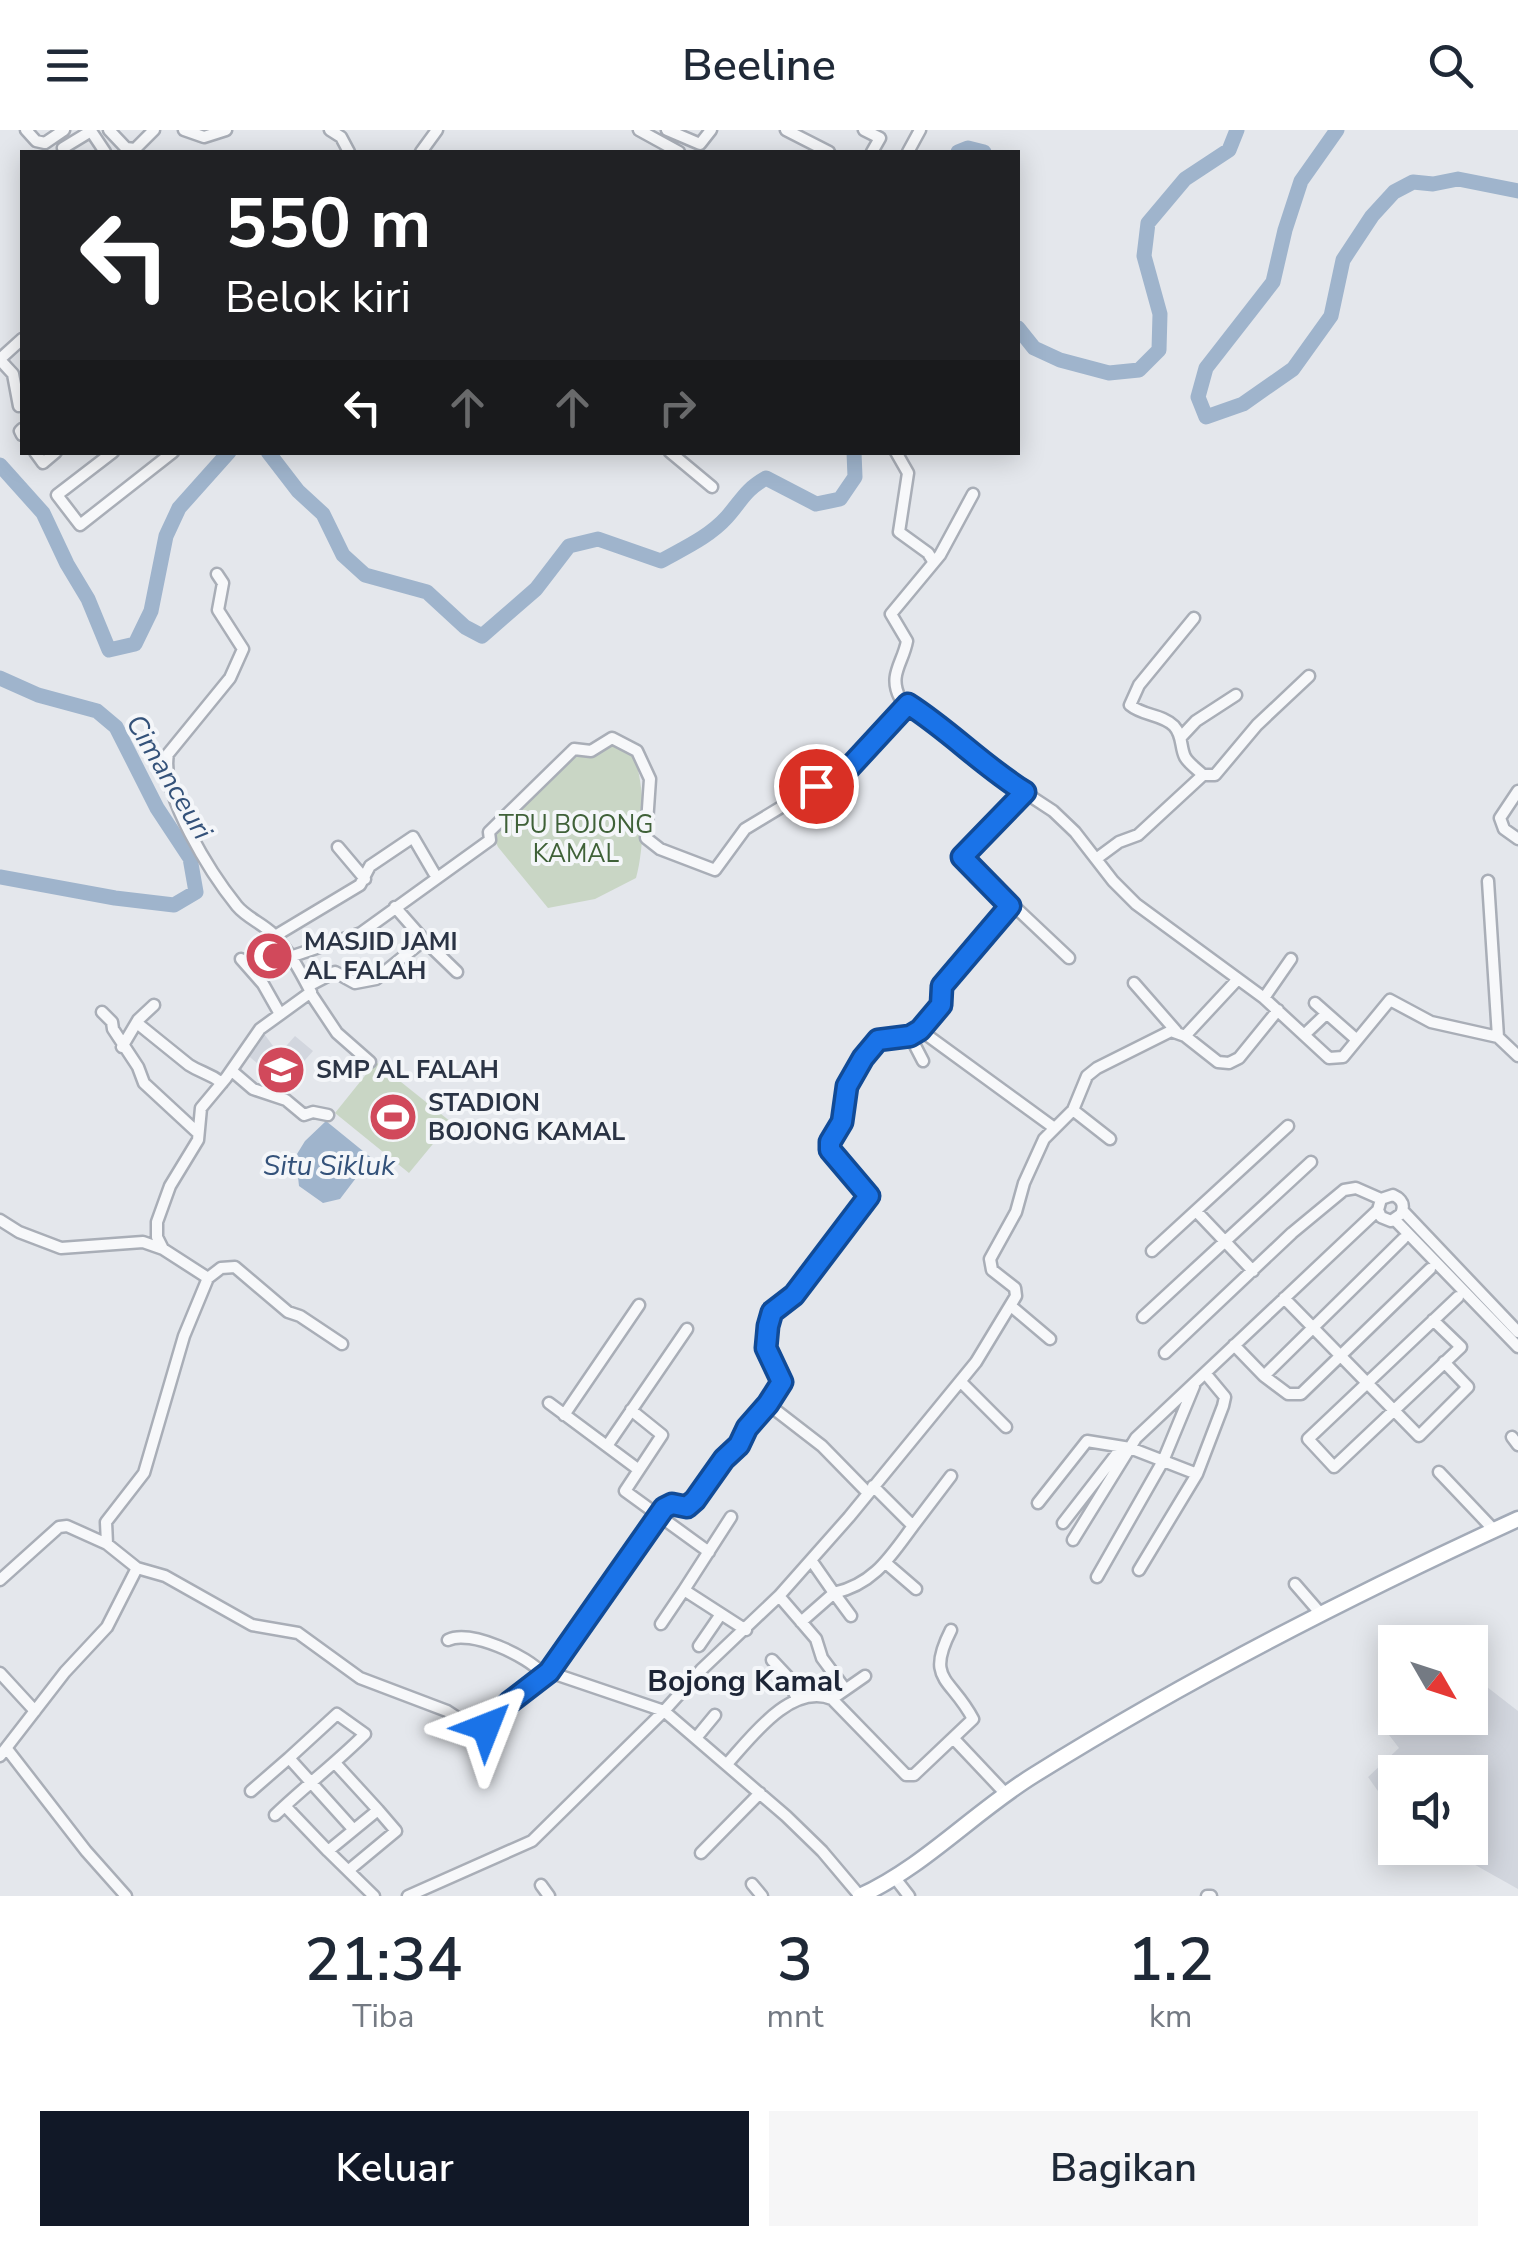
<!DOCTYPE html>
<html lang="id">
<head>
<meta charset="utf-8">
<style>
	:root { --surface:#fff; --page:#f6f6f7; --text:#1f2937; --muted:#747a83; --accent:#111827 }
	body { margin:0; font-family:"Nunito Sans",sans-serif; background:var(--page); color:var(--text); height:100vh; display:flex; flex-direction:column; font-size:38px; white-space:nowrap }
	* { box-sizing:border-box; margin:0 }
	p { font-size:32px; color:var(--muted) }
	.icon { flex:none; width:55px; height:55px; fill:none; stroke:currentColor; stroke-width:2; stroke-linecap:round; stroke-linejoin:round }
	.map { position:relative; height:1766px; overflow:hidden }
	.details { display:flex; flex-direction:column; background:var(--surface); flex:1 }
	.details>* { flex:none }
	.hud { position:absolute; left:20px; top:20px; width:1000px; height:305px; border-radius:0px; box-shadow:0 5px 25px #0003; background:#202124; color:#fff; overflow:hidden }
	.needle { width:65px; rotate:129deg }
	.controls { position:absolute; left:1378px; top:1495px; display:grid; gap:20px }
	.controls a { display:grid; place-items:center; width:110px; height:110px; border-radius:0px; background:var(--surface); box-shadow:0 5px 25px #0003; font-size:50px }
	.pin { position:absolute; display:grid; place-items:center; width:85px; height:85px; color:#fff; margin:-42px; border:5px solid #fff; border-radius:50%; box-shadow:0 2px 10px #0007 }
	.me { position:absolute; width:110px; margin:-55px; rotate:45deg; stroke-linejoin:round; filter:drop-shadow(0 0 8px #0008) }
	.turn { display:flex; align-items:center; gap:35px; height:210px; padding:0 40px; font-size:45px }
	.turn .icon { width:130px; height:130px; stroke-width:2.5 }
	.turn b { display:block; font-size:70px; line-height:85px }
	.lanes { display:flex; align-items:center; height:95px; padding:0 40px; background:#0003; justify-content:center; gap:50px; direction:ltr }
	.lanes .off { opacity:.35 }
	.eta { display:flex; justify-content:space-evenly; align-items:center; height:170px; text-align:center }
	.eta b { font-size:60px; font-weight:600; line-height:70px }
	.button { display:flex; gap:20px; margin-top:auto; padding:20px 40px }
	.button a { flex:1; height:115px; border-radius:0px; background:var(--accent); color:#fff; font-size:40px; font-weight:600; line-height:115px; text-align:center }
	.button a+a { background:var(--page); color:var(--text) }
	header { display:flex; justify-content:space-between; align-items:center; height:130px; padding:0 40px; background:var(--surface); font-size:45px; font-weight:600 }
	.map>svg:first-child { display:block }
	.built { fill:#d2d6de }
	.green { fill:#c9d6c5 }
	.water { fill:#9fb4cc }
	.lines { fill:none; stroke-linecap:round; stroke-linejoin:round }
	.river { stroke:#9fb4cc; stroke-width:15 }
	.minor-casing { stroke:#a9aeb7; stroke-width:15 }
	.major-casing { stroke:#a3abb8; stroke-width:19 }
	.minor { stroke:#f7f8fa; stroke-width:10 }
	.major { stroke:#fff; stroke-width:14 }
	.route-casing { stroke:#114b97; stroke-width:25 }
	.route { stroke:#1a73e8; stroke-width:18 }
	.labels { text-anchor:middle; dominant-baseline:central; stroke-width:8; stroke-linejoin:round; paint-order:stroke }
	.park-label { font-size:25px; fill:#3f6138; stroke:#f4f6f9 }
	.poi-label { font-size:25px; font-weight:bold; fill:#2b3445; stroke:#f4f6f9; text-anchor:start }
	.water-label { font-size:28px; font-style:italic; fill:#34527a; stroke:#f4f6f9 }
	.quarter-label { font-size:30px; font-weight:bold; fill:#1d2536; stroke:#f4f6f9 }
</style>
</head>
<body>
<header><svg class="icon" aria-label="menu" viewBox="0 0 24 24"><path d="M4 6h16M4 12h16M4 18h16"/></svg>Beeline<svg class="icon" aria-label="search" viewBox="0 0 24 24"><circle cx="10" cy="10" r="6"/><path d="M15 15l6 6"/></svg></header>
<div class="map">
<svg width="1518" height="1766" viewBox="0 0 1518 1766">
	<rect width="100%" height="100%" fill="#e4e7ec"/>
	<path class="built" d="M262 901 279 924 295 906 313 921 283 955 245 923Z
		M1478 1550 1518 1581V1759L1445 1718H1470V1642H1395V1685L1368 1647 1399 1618 1379 1592 1395 1582V1588H1470V1559Z"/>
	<path class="green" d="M612 613 633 624C646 654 645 716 636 748L595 769 548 778 498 717 492 704 575 626 591 627Z
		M376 932 451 992 409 1043 335 983Z"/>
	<path class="water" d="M326 991 374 1030 363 1036V1043L359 1044 340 1069 323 1073 299 1056 297 1038 301 1031 297 1024 305 1011Z"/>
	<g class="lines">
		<path class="river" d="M1337 0 1301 51 1285 100 1273 152 1206 238 1198 267 1206 287 1243 274 1293 239 1331 186 1343 130 1372 86 1394 62 1413 52 1433 54 1458 49 1518 61
			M958 22 968 18 984 22
			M1018 198 1034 218 1060 230 1109 243 1139 240 1159 220 1160 184 1144 126 1148 93 1185 49 1229 20 1237 0
			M268 322 298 361 323 384 343 425 365 445 427 462 465 497 482 506 536 459 569 416 598 409 661 431C684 418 709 407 727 387 742 370 745 360 766 348L816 374 840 369 855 347 854 322
			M0 335 43 383 67 434 88 469 109 520 135 514 151 481 166 406 179 378 229 322
			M0 548 38 565 97 581 116 597 157 678 190 728 196 762 174 775 115 768 0 747"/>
		<g class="minor-casing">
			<path id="minor" d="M26 0 36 11 45 13 64 0
				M109 0 126 18 135 19 154 0
				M184 0 204 7 226 0
				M330 0 341 7 349 22
				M639 0 679 22
				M667 0 700 14 711 0
				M786 0 829 22
				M864 0 880 8 872 22
				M65 22 63 18 91 1 105 22
				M421 22 437 0
				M908 22 920 0
				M0 229 22 209
				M0 230 13 244 19 276
				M22 299 20 301 22 305
				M35 322 43 333 56 322
				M113 322 57 365 80 395 173 322
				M670 322 712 357
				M896 322 908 343 899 402 928 423 933 431
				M973 364 940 425 891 484 907 511C903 533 888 545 900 568L998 645 1053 681 1075 702 1113 751 1136 774 1264 868 1329 928 1343 927 1390 870 1431 892 1498 907 1518 926
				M1181 607 1196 591 1236 565
				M1203 645H1215L1257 595 1309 546
				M1518 661 1500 688 1504 699 1518 709
				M1025 662 962 727 1069 828
				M338 717 365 749
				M1096 729 1119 712 1138 705 1203 645C1197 639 1189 634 1185 627 1180 617 1183 606 1174 596 1162 584 1143 586 1130 575L1139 555 1194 488
				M1488 751 1498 907
				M395 777 424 810
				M275 806 360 755 370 736 413 707 434 743
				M290 827 361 803 490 710 489 702 574 619 591 621 612 608 637 621 650 649 646 708 660 719 715 740 745 699 816 656 836 652 908 575
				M241 829 263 854 280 884
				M1134 853 1176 901
				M308 856 335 842 355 853 376 849 424 810 457 842
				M311 864 337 903 370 932
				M1264 868 1291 829
				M1315 873 1357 910
				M102 882 112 892 113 899 138 937 144 953 198 1003
				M137 893 189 935C203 944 208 942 222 953
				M920 900 1053 997
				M1304 905 1325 885
				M910 906 923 931
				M1185 906 1238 849
				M122 917 138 890 154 875
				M232 941 253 959 286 970 304 985 313 982 328 985
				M1073 980 1110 1009
				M1196 1081 1253 1141
				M1403 1081 1518 1202
				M0 1090 19 1102 61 1118 143 1112 163 1119 208 1148 184 1206 144 1343 106 1392 107 1414 137 1438 165 1446 252 1495 298 1503 360 1548 447 1581 476 1600 484 1599 510 1572 549 1542 664 1581 786 1686 822 1721 860 1766
				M1395 1090 1518 1217
				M163 1119 157 1107V1092L170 1056 198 1010 201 978 226 948 260 899 311 862C301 843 289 820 273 804 262 793 247 788 237 776 212 745 160 664 168 624L230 548 243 519 218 480 223 453 217 444
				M1152 1121 1288 996
				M208 1148 221 1138 235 1137 288 1182 300 1186 342 1214
				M1284 1168 1419 1306 1468 1257 1444 1232
				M1011 1176 1050 1209
				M1143 1187 1311 1032
				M1433 1190 1461 1217 1334 1337 1308 1309 1458 1167
				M1234 1215 1264 1246 1403 1109
				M1165 1223 1292 1103 1344 1060 1356 1058 1381 1069
				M1264 1246 1288 1264H1301L1430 1139
				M961 1252 1006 1297
				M549 1273 639 1340
				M769 1275 781 1252 766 1218 768 1196 773 1182 794 1165 869 1065 830 1020V1012L841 992 847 957 863 928 878 910 910 906 920 900 941 875 942 856 1011 776
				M631 1280 662 1305 625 1361 709 1422
				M564 1285 639 1175
				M1512 1307 1518 1315
				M607 1316 687 1199
				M1439 1342 1494 1400
				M1038 1373 1087 1311 1130 1318 1197 1344
				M731 1387 684 1460 746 1500
				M1063 1393 1122 1317
				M913 1396 951 1346
				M1073 1410 1136 1308 1378 1080 1381 1069 1393 1065C1402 1069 1405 1075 1401 1084L1391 1091 1381 1087 1378 1080
				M811 1430 834 1463C874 1454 890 1427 913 1396L873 1356
				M887 1434 916 1459
				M1139 1440 1197 1344 1223 1276 1225 1267 1205 1243
				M1097 1447 1163 1331 1194 1256
				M0 1450 59 1397 67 1396 107 1414
				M1295 1454 1321 1484
				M779 1466 816 1509 822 1528 845 1559
				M801 1492 834 1463 851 1486
				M661 1494 684 1460
				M448 1510C470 1499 528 1526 543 1544
				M699 1516 721 1484
				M772 1530 787 1546 797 1569
				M549 1542 664 1378 672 1374 687 1377 695 1370 769 1275 822 1316 868 1363
				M0 1543 35 1581
				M832 1569 906 1645H914L973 1589C951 1547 925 1551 951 1500
				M696 1608 715 1585
				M954 1609 1005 1663
				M7 1619 86 1721 126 1766
				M0 1626 65 1542 107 1497 137 1438
				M335 1633 378 1680
				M727 1634C752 1606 791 1553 832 1569L865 1546
				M251 1661 289 1628
				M285 1676 328 1721
				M275 1685C304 1657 336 1633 365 1604L337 1584 289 1628 353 1699
				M701 1723 760 1663
				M349 1740 396 1701 378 1680 328 1721 374 1766
				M895 1748 909 1766
				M752 1754 762 1766
				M541 1755 549 1766
				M408 1766 532 1711 664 1581 701 1540 779 1466 849 1387 976 1232 1016 1166 1015 1158 992 1140 990 1129 1016 1082 1024 1053 1044 1009 1073 980 1087 946 1097 938 1171 901 1185 906 1218 932 1229 933 1239 928 1278 880
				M1207 1766H1211"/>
		</g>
		<g class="major-casing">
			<path id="major" d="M860 1766C924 1737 974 1682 1034 1645 1189 1548 1352 1465 1518 1389"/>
		</g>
		<use href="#minor" class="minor"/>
		<use href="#major" class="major"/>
	</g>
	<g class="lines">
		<g class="route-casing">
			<path id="route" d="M486 1597 510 1572 549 1542 664 1378 672 1374 687 1377 695 1370 724 1329 739 1315 747 1298 768 1274 782 1252 766 1218 768 1196 772 1182 794 1165 869 1066 830 1020V1012L842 992 847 956 863 928 878 910 910 906 920 900 941 875 942 856 1010 776 962 727 1025 662C983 636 949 600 908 574L836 652 816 656"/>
		</g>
		<use href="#route" class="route"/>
	</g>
	<defs>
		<g id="mosque-disc" transform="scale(2.5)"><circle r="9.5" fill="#d1495b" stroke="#f4f6f9"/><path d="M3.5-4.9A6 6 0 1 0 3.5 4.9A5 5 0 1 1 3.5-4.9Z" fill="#fff"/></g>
		<g id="school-disc" transform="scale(2.5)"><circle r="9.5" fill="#d1495b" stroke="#f4f6f9"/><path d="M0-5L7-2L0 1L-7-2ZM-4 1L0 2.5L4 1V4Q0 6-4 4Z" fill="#fff"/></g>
		<g id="stadium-disc" transform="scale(2.5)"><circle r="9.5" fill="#d1495b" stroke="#f4f6f9"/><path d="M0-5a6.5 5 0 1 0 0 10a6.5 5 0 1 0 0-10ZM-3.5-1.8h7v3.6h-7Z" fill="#fff"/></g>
	</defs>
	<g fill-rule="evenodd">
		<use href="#mosque-disc" x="269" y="826"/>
		<use href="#school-disc" x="281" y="940"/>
		<use href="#stadium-disc" x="393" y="987"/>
	</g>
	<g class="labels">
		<g class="park-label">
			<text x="576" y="695">TPU BOJONG<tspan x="576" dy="29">KAMAL</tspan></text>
		</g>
		<g class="poi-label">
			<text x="304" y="812">MASJID JAMI<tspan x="304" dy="29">AL FALAH</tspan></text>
			<text x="316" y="940">SMP AL FALAH</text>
			<text x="428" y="973">STADION<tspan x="428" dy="29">BOJONG KAMAL</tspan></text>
		</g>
		<g class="water-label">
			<text transform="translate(169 647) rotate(59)">Cimanceuri</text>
			<text x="329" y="1036">Situ Sikluk</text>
		</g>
		<g class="quarter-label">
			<text x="745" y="1551">Bojong Kamal</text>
		</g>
	</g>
</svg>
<div class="controls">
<a><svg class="needle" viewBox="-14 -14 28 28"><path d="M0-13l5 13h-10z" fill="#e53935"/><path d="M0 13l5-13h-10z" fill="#747a83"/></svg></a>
<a><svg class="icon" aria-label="sound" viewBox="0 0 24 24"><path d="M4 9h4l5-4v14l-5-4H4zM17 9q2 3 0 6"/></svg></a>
</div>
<div class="pin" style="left:816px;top:656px;background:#d93025"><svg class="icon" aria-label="arrive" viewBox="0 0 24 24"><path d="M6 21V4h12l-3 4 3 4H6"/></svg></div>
<svg class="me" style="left:486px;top:1597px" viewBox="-20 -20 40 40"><path d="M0-17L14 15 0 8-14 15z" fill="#1a73e8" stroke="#fff" stroke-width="4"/></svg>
<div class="hud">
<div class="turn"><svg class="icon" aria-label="left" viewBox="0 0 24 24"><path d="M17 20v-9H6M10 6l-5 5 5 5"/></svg><div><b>550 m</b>Belok kiri</div></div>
<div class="lanes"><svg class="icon" aria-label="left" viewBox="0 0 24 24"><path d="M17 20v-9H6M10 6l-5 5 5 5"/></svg><svg class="icon off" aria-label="ahead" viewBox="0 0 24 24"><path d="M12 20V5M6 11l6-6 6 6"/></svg><svg class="icon off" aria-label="ahead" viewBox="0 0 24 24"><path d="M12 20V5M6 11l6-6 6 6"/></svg><svg class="icon off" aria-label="right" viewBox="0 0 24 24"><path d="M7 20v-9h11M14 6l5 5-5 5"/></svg></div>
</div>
</div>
<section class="details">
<div class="eta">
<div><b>21:34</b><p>Tiba</p></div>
<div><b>3</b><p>mnt</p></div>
<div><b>1.2</b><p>km</p></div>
</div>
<div class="button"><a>Keluar</a><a>Bagikan</a></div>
</section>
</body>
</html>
